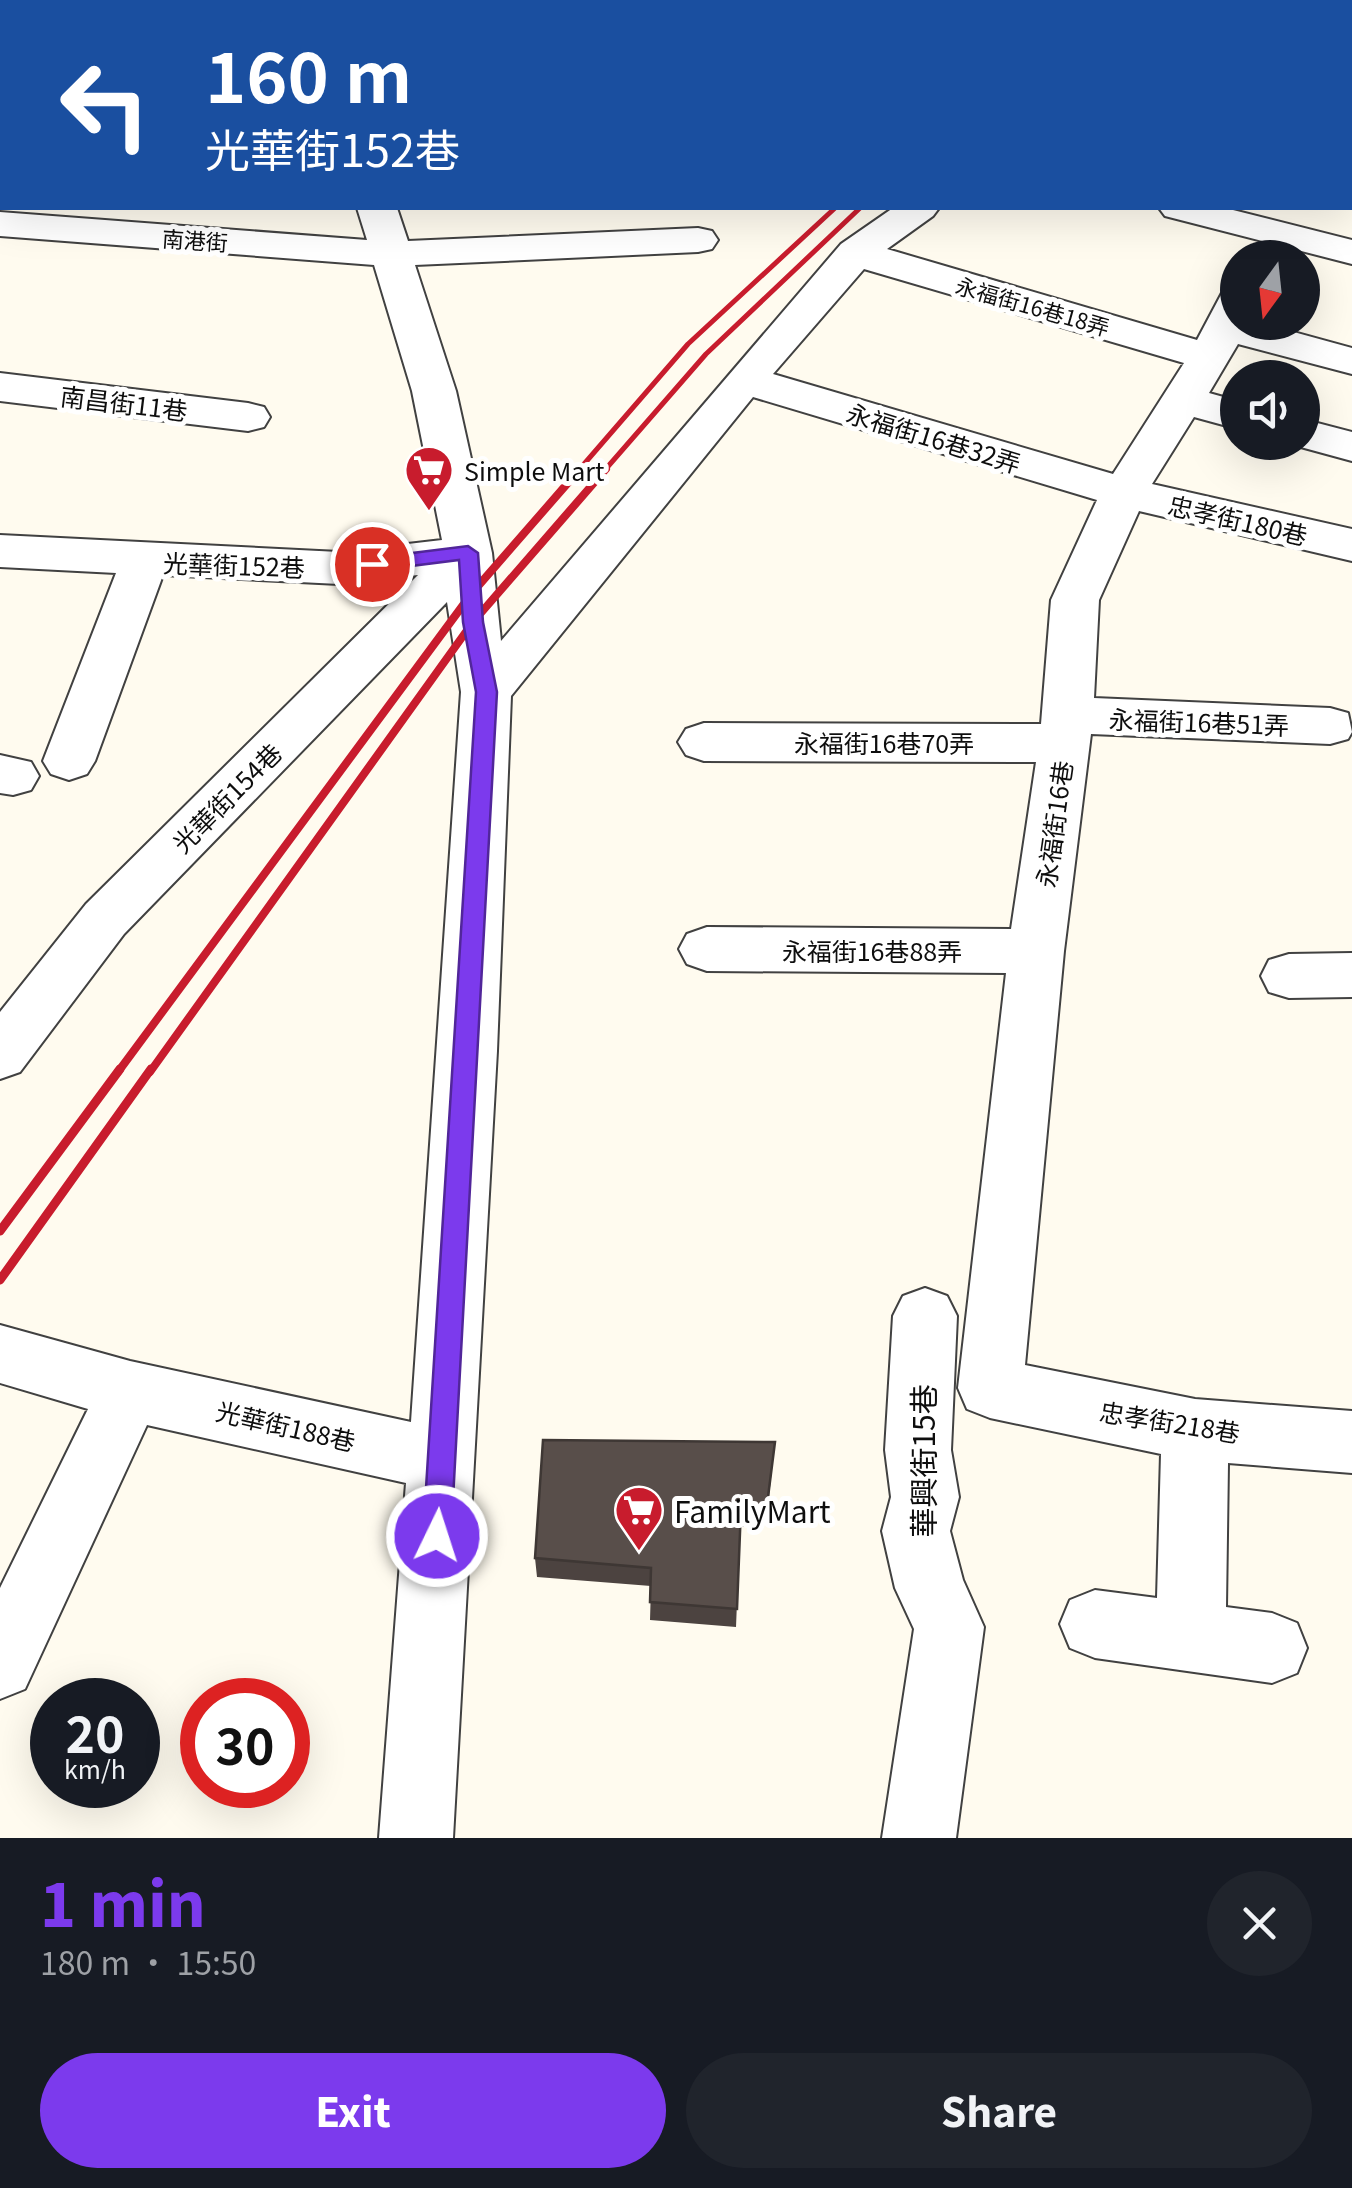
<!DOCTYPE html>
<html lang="en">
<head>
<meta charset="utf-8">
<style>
	:root { --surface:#171b24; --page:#20242c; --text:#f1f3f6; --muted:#9ea1a6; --accent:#7c3aed }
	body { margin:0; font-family:Georgia,"Noto Sans TC",serif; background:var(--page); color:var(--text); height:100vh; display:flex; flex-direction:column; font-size:38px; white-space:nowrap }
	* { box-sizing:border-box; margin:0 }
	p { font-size:32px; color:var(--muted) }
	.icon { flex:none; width:55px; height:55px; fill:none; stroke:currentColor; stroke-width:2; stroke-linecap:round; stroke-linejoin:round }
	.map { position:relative; height:1838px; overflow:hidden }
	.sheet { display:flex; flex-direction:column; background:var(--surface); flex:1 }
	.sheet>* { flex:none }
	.guide { position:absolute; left:0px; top:0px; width:1352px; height:210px; box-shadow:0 10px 40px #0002; background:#1a4fa0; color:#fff; overflow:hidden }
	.needle { width:65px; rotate:195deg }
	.tools { position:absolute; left:1220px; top:240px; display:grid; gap:20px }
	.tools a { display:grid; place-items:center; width:100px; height:100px; border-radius:50%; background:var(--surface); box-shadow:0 10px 40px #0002; font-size:50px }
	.speed { position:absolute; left:30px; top:1678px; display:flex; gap:20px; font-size:50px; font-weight:700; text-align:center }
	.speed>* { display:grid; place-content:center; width:130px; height:130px; border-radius:50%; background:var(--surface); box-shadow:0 10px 40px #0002; line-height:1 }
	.speed small { font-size:25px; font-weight:400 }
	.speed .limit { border:15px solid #d22; background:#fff; color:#111 }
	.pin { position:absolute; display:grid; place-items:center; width:85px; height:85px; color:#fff; margin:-42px; border:5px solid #fff; border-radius:50%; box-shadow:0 2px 10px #0007 }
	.me { position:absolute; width:110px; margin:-55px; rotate:4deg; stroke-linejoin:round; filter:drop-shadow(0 0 8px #0008) }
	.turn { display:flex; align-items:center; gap:35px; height:210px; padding:0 40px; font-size:45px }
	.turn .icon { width:130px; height:130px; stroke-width:2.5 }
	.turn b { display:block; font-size:70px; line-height:85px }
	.round { display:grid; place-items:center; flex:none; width:105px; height:105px; border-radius:52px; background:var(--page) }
	.head { display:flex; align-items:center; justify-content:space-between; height:170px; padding:0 40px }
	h1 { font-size:60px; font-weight:800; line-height:75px; color:var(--accent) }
	.action { display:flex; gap:20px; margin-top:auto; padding:20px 40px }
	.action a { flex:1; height:115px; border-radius:60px; background:var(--accent); color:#fff; font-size:40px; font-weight:800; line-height:115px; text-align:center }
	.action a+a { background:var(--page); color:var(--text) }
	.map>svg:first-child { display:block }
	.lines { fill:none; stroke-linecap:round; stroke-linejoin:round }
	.minor-casing { stroke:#414141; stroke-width:4 }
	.minor { fill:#fff; fill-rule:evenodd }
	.rail-far2 { stroke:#c81c2d; stroke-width:5 }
	.rail-far1 { stroke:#c81c2d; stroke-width:8 }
	.rail { stroke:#c81c2d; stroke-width:9 }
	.wall { fill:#4c4340 }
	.building { fill:#584e4a; stroke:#3e3734; stroke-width:2.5 }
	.route { fill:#7c3aed; stroke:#51269a; stroke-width:2.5 }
	.labels { text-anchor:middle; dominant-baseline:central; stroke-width:10; stroke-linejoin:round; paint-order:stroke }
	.far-street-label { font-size:22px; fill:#0e0e0e; stroke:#fff }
	.street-label { font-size:25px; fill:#0e0e0e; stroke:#fff }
	.poi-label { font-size:25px; fill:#0e0e0e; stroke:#fff; text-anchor:start }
	.near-street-label { font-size:30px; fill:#0e0e0e; stroke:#fff }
	.near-poi-label { font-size:30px; fill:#0e0e0e; stroke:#fff; text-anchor:start }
</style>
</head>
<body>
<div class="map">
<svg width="1352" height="1838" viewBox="0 0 1352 1838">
	<rect width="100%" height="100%" fill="#fffbef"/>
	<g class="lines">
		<g class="minor-casing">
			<path id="minor" d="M288 0H324L325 2H290Z
				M1350 61H1352V84H1350Z
				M1352 146V172L1350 173V147Z
				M357 208H397L408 241 698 228 712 231 718 240 712 249 698 252 415 265 456 391 492 553 501 641 841 244 893 208H939L933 216 887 249 1197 340 1223 291 1238 288V322H1257L1352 348V374L1238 344 1209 393 1238 401V429L1194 417 1152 484 1352 529V561L1139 511 1099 600 1094 698 1330 708 1348 713 1352 732 1348 739 1330 744 1091 734 1064 951 1025 1365 1195 1399 1352 1411V1473L1228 1463 1226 1607 1272 1613 1297 1623 1307 1648 1297 1673 1272 1683 1095 1658 1070 1648 1060 1624 1070 1600 1095 1590 1157 1598 1161 1454 990 1418 967 1409 958 1388 1006 973 707 971 687 964 679 949 687 934 707 927 1011 929 1036 762 704 761 686 755 678 742 686 729 704 723 1041 724 1051 600 1097 500 753 397 511 696 497 1051 453 1838H379L406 1483 147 1425 25 1689 0 1699V1588L88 1409 0 1383V1325L130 1361 411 1422 461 692 447 602 124 934 20 1072 0 1079V1012L86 904 418 575 339 584 163 575 95 761 87 774 69 780 51 774 43 761 116 573 0 567V535L339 552 442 540 412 391 374 265 0 236V212L367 240ZM864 269 1184 363 1113 474 773 374Z
				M1159 208H1225L1352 240V264L1165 216Z
				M0 373 248 403 264 407 270 417 264 427 248 431 0 401Z
				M1302 419 1352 432V461L1286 443 1302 442Z
				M0 755 31 762 39 776 31 790 13 795 0 793Z
				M1352 953V997L1289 998 1269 992 1261 976 1269 960 1289 954Z
				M925 1288 947 1296 957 1316 951 1450 959 1497 950 1531 963 1580 984 1627 956 1838H882L914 1629 895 1588 882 1531 891 1497 885 1450 893 1316 903 1296Z"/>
		</g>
		<use href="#minor" class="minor"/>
		<path class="rail-far2" d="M1105 2 1109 0
			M1135 2 1139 0
			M578 471 688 344 835 208
			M604 471 706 354 860 208"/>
		<path class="rail-far1" d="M118 1072 472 593 580 469
			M150 1072 473 622 606 469"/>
		<path class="rail" d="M0 1231 120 1069
			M0 1280 151 1069"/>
	</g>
	<path class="wall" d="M775 1442 766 1524 740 1527 736 1627 650 1620 651 1586 537 1577 535 1558Z"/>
	<path class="building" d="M543 1440 775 1442 767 1505 741 1507 737 1609 650 1602 651 1568 535 1558Z"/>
	<path class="route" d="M468 546 478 553 483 622 497 692 451 1536 447 1545 437 1549 427 1545 423 1536 476 692 463 622 459 560 372 571 362 564 372 558Z"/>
	<defs>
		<g id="supermarket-pin" transform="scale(2.5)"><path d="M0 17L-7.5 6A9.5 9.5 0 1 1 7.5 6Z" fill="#c81c2d" stroke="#fff"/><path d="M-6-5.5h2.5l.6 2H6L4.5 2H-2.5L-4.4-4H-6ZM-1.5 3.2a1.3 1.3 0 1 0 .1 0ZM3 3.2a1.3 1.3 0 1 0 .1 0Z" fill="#fff"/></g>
	</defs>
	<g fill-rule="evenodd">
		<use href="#supermarket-pin" x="429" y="470"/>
		<use href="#supermarket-pin" x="639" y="1510"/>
	</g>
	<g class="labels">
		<g class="far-street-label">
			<text transform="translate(195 239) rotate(4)">南港街</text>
			<text transform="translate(1033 305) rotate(16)">永福街16巷18弄</text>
		</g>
		<g class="street-label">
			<text transform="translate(124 402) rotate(7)">南昌街11巷</text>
			<text transform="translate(934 437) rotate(17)">永福街16巷32弄</text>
			<text transform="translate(1238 519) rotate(13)">忠孝街180巷</text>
			<text transform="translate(234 564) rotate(2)">光華街152巷</text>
			<text transform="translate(1199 721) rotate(2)">永福街16巷51弄</text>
			<text x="884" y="742">永福街16巷70弄</text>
			<text transform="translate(226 797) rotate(-45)">光華街154巷</text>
			<text transform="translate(1053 824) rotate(-82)">永福街16巷</text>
			<text x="872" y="950">永福街16巷88弄</text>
			<text transform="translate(1170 1421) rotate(9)">忠孝街218巷</text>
			<text transform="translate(286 1425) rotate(13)">光華街188巷</text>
		</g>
		<g class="poi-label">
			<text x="464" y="470">Simple Mart</text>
		</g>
		<g class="near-street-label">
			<text transform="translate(922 1461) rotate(-90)">華興街15巷</text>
		</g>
		<g class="near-poi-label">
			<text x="674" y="1510">FamilyMart</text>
		</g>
	</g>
</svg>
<div class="tools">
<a><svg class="needle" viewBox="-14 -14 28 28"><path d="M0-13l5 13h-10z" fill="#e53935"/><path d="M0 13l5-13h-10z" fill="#9ea1a6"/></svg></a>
<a><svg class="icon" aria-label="sound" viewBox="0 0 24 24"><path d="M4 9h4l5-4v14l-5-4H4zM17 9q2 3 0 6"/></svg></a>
</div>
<div class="speed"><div>20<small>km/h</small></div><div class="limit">30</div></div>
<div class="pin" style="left:372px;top:564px;background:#d93025"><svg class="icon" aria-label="arrive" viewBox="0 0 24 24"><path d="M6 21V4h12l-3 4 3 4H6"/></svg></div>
<svg class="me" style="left:437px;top:1536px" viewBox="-20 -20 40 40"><circle r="17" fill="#7c3aed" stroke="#fff" stroke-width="3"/><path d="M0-11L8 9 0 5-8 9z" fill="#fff"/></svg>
<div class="guide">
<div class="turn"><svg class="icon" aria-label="left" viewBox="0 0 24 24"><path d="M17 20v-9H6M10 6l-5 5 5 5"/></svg><div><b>160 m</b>光華街152巷</div></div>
</div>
</div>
<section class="sheet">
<div class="head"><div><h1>1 min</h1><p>180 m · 15:50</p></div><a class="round"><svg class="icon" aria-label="close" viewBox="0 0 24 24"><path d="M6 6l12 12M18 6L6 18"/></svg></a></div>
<div class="action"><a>Exit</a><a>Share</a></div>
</section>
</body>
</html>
